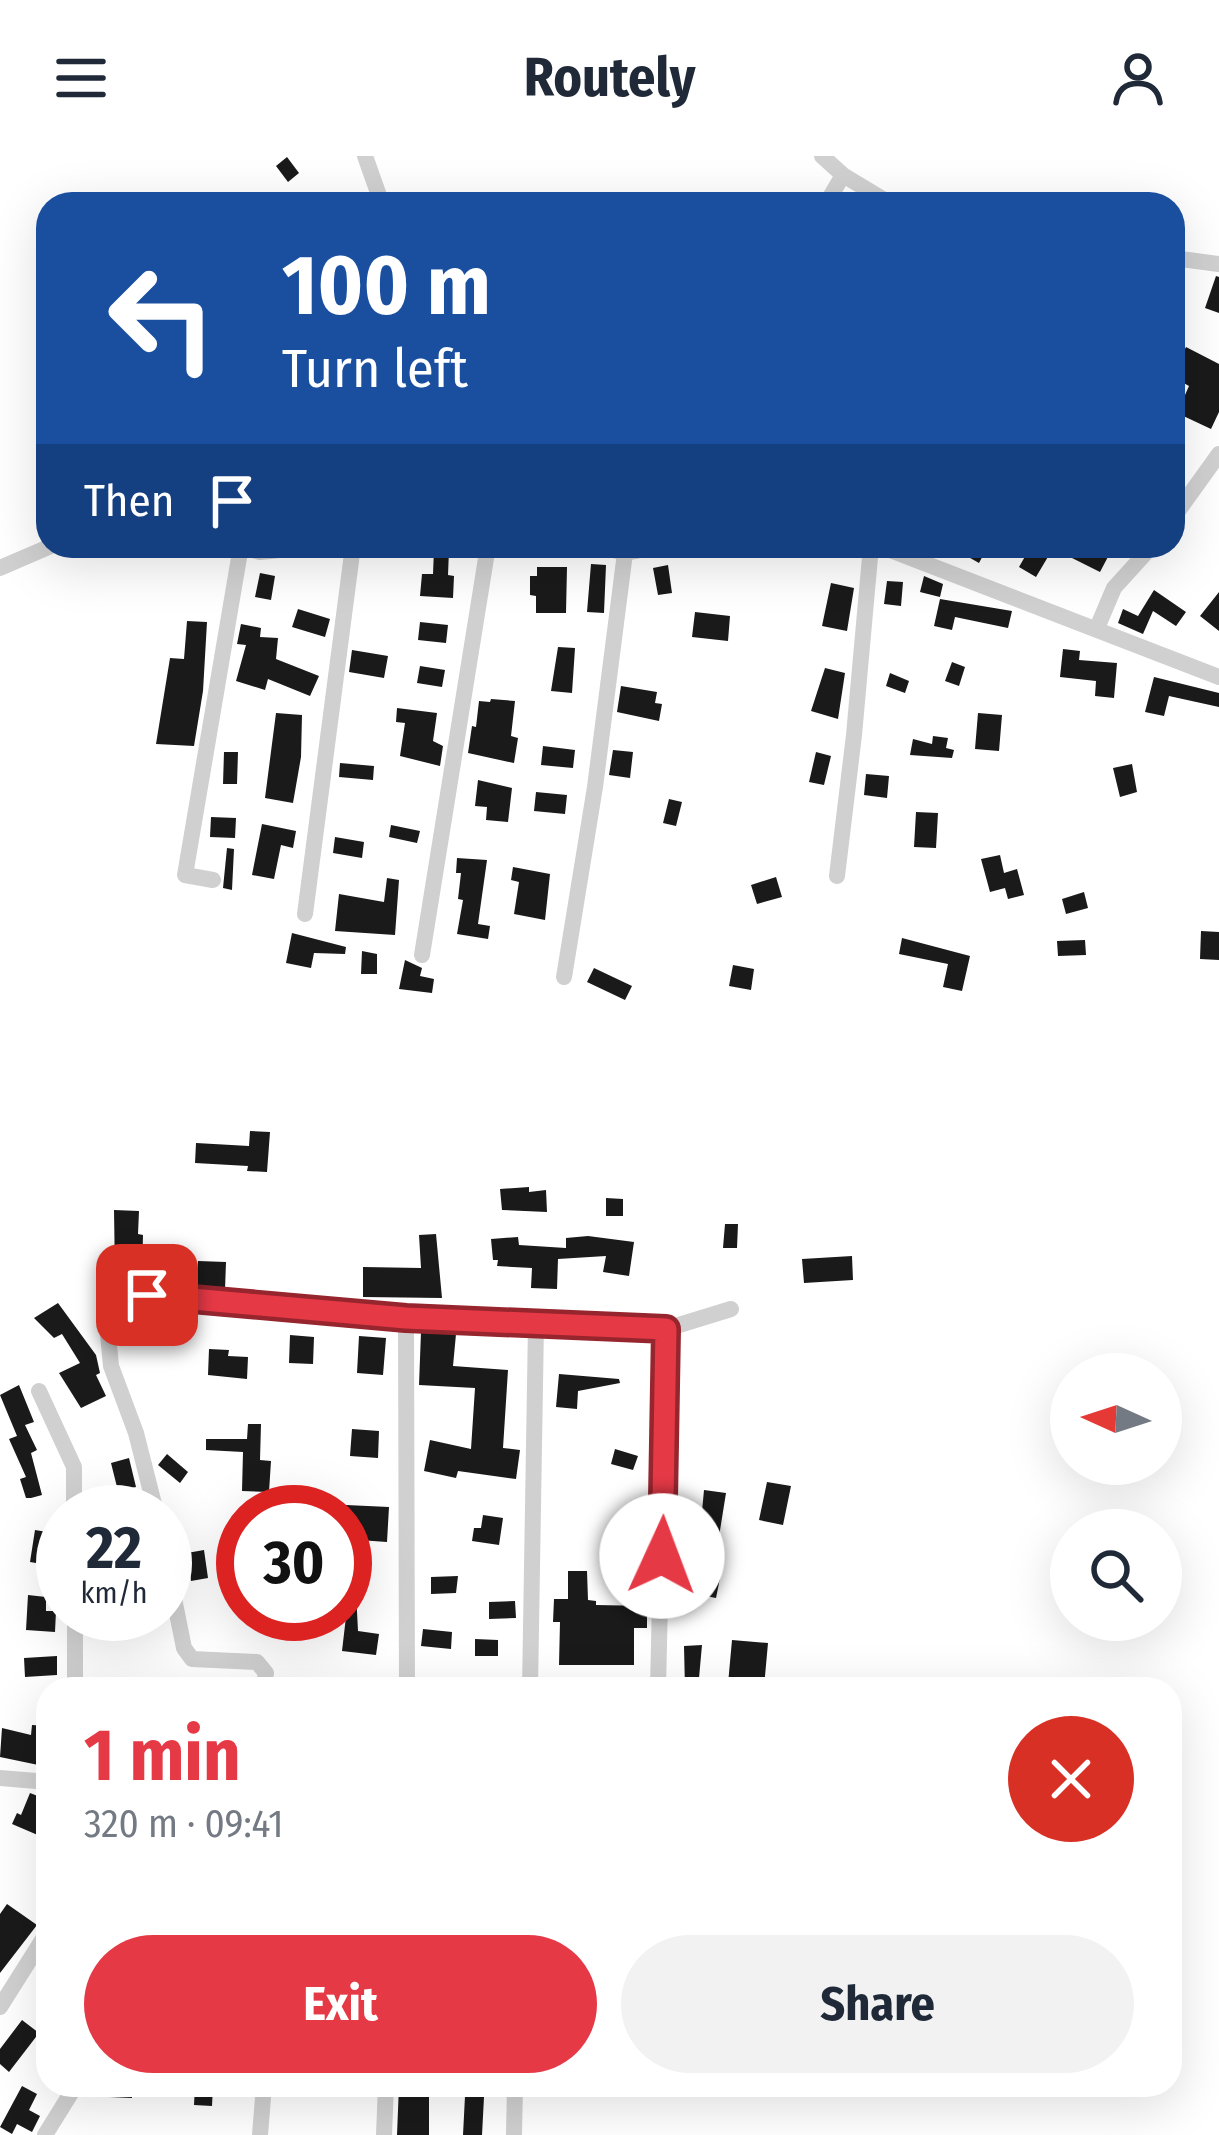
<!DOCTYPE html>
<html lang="en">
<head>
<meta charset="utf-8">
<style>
	:root { --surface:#fff; --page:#f2f2f3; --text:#1f2937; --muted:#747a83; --accent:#e63946 }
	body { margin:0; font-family:"Fira Sans Condensed",sans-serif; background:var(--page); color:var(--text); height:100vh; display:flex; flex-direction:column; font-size:45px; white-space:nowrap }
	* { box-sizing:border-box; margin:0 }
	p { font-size:39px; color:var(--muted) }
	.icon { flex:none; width:66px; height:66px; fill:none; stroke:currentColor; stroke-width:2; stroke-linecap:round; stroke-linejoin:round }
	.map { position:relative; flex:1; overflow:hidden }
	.sheet { position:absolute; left:36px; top:1521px; width:1146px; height:420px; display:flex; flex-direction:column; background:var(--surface); border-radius:36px; box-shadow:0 12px 48px #0002 }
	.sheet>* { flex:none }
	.guide { position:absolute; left:36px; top:36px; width:1149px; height:366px; border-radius:36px; box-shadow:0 12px 48px #0002; background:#1a4fa0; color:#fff; overflow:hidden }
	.needle { width:78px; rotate:273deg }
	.fabs { position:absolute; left:1050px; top:1197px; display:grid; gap:24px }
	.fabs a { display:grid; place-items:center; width:132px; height:132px; border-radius:50%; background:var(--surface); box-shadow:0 12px 48px #0002; font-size:60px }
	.speed { position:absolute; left:36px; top:1329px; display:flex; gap:24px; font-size:60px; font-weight:700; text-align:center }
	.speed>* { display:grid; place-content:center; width:156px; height:156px; border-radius:50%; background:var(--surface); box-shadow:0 12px 48px #0002; line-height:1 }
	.speed small { font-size:30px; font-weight:400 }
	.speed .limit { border:18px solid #d22; background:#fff; color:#111 }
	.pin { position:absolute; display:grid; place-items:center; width:102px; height:102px; color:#fff; margin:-51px; border-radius:24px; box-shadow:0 6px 18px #0006 }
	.me { position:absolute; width:132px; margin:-66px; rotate:2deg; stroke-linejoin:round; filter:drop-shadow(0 0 9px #0008) }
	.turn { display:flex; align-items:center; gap:42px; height:252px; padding:0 48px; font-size:54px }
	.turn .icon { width:156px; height:156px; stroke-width:2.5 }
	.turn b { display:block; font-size:84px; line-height:102px }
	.then { display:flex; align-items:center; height:114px; padding:0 48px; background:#0003; gap:24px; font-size:45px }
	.round { display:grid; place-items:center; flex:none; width:126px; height:126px; border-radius:63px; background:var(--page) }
	.summary { display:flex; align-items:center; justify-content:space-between; height:204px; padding:0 48px }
	h1 { font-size:72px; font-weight:700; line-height:90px; color:var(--accent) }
	.cta { display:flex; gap:24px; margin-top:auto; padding:24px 48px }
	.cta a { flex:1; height:138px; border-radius:72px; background:var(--accent); color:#fff; font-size:48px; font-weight:700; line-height:138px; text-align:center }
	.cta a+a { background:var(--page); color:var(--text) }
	header { display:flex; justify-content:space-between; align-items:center; height:156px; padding:0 48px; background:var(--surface); font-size:54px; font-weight:700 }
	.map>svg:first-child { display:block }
	.building { fill:#1a1a1a }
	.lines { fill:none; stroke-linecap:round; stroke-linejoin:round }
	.minor { stroke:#d0d0d0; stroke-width:16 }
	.route-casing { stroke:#96252e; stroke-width:30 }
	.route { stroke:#e63946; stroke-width:21 }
</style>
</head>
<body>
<header><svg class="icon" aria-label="menu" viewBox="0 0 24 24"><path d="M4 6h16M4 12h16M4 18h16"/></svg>Routely<svg class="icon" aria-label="person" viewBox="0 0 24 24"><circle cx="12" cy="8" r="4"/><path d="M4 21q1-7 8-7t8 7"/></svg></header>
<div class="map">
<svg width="1219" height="1979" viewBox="0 0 1219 1979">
	<rect width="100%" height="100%" fill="#fff"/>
	<path class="building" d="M287 1 299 17 288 26 276 10Z
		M1216 120 1219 121V157L1205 152Z
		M1186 191 1219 208V256L1211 273 1177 257 1189 230 1173 221V217Z
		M949 390H988L979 407Z
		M1031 390 1052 394 1036 421 1019 411Z
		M1077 390H1102L1111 395 1100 416 1072 402Z
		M434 393 449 394 448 419 454 420 453 442 420 440 422 418H433Z
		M591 408 606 409 604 457 587 456Z
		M668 409 672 437 658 439 653 412Z
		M537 411H567L566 457H536V440L530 439V420H537Z
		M260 417 275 420 271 444 255 441Z
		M924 420 943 428 940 441 920 436Z
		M887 425 903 426 901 450 884 448Z
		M831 427 854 432 847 475 822 470Z
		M1154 434 1186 456 1176 470 1153 455 1143 478 1118 467 1123 453 1138 460Z
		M1219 436V475L1200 460Z
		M940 443 1012 455 1008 472 955 461 952 474 934 470Z
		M298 453 330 463 325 481 292 471Z
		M695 456 730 460 728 485 692 481Z
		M187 465 207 466 203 535 194 590 156 588 170 502 184 503Z
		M420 466 448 469 446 487 418 484Z
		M241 468 261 472 260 481 278 482 276 503 319 520 310 540 268 523 265 534 236 525 246 489 237 488Z
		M558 491 575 492 572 537 551 535Z
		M1063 493 1080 495 1079 504 1117 507 1114 542 1095 540 1096 525 1060 521Z
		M352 494 388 500 384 522 349 516Z
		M952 506 965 511 959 530 945 525Z
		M420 510 445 514 442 531 417 527Z
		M825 512 845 517 838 563 811 555Z
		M890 517 909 525 905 537 886 530Z
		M1154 521 1219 537V551L1169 540 1164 560 1145 556Z
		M621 530 657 536 655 547 662 548 659 565 617 556Z
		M491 543 515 545 511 580 518 582 514 607 468 597 472 570 476 571 479 545 490 546Z
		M397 552 437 557 433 585 443 590 440 610 400 600 405 567 396 566Z
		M276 557 302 559 301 601 293 647 265 642Z
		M978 557 1002 559 999 595 975 593Z
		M933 580 948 582 946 592 954 594 952 602 910 599 913 583 932 588Z
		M543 590 575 594 573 612 541 609Z
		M613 594 633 596 630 622 609 619Z
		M224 596H238L237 628H223Z
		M816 596 831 600 824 629 809 626Z
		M340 607 374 610 373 624 339 621Z
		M1132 608 1137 636 1120 641 1113 612Z
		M866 618 889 620 887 642 864 639Z
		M478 624 512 632 508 666 486 664 487 651 475 650Z
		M536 636 567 639 565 658 534 655Z
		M669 643 682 646 676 670 663 667Z
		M916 656 938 657 936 692 914 691Z
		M211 661 236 662 235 682 210 681Z
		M262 668 296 675 293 692 281 689 274 723 252 719Z
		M391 669 420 675 417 687 389 681Z
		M335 681 364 686 362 702 333 697Z
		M227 692 234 693 232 734 223 732Z
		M1000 699 1004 717 1017 713 1024 739 1008 743 1005 732 990 736 981 703Z
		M457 702 487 704 478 768 490 770 488 783 457 778 463 744 458 743 461 717H456Z
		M513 711 550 718 545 764 514 758 519 726 511 724Z
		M776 721 782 741 757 748 751 729Z
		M387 722 399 724 395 779 335 775 339 738 384 746Z
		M1084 736 1088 752 1066 758 1062 743Z
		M1201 775 1219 776V804L1200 803Z
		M292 777 346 791 345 798 314 797 311 812 286 807Z
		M902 782 970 800 962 835 943 831 948 808 899 798Z
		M1085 784 1086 799 1058 800 1057 785Z
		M362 795 377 798V818H361Z
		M405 804 422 812 420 820 434 823 432 837 399 833Z
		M733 809 754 813 751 834 729 830Z
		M594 812 632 830 625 844 587 826Z
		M250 975 270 976 267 1016 247 1015 248 1010 195 1007 196 987 249 990Z
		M529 1031V1036L546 1034 547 1056 502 1054 500 1033Z
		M606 1042 623 1043V1060H606Z
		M114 1054 139 1055 138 1078 143 1079 142 1120H115Z
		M725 1068H738L737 1092H723Z
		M436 1078 442 1142 363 1141V1111L421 1112 419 1079Z
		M588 1080 634 1086 629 1120 603 1116 606 1100 558 1103 557 1133 531 1132 532 1112 497 1110 498 1104H493L491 1083 518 1081 519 1089 566 1092V1082Z
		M852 1100 853 1124 804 1127 802 1103Z
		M198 1105 226 1106 225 1134 197 1132Z
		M58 1147 96 1199 100 1217 96 1219 106 1240 81 1252 59 1217 80 1207 62 1178 54 1182 34 1162Z
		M421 1176 456 1178 453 1210 508 1214 503 1292 520 1294 516 1323 458 1315 456 1322 424 1315 430 1284 471 1293 475 1232 419 1229Z
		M290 1179 314 1181 313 1208 289 1207Z
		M359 1180 386 1182 383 1219 357 1217Z
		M209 1193 229 1194 228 1200 248 1201 247 1223 208 1219Z
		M559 1218 619 1223 620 1227 578 1235 577 1253 556 1251Z
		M19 1229 34 1266 25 1269 37 1294 31 1297 42 1339 31 1342H26L20 1323 26 1321 9 1283 17 1280 0 1239Z
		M248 1268H261L260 1304 271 1305 269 1336 242 1335 243 1296 206 1294V1283H247Z
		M352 1273 379 1275 378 1302 350 1300Z
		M615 1293 638 1300 633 1314 611 1308Z
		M167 1298 188 1316 180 1327 158 1309Z
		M129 1302 136 1331 118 1335 111 1307Z
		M767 1326 791 1330 783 1369 759 1364Z
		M704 1334 726 1337 717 1393 681 1385 686 1362 701 1366Z
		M346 1349 389 1351 387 1386 345 1383Z
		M483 1359 503 1362 499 1389 472 1385 474 1372H481Z
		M35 1374 59 1378 54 1410 30 1406Z
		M204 1394 208 1422 191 1425 187 1397Z
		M685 1410 721 1417 716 1442 680 1435Z
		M568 1415H587L588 1444 596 1445V1449L647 1450V1472H634V1509H559L560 1466H553L554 1443H568Z
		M458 1420 456 1437 431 1438V1421Z
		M349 1435 356 1436 358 1475 379 1478 376 1499 342 1495Z
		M28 1439 46 1441V1455H56L55 1476 26 1474Z
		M515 1445 516 1462 489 1463V1446Z
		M423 1473 452 1476 451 1493 421 1490Z
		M475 1483 498 1484V1500H475Z
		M732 1484 768 1487 764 1531 728 1528Z
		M702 1489 698 1533H685L684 1490Z
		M57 1500V1519L25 1521 24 1502Z
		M32 1569 48 1570V1611L0 1601 2 1572 31 1579Z
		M30 1637 48 1644V1659L40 1680 12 1668 17 1657 21 1659Z
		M7 1748 37 1769 0 1817V1758Z
		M22 1864 39 1877 9 1916 0 1908V1893Z
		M110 1929H132V1942L109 1941Z
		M195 1929H213L212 1950 194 1949Z
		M399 1929H429V1979H397Z
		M548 1929H585V1941H548Z
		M22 1930 37 1938 29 1954 40 1960 32 1976 17 1968 12 1978 0 1971Z
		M465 1940 484 1941 482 1979H463Z"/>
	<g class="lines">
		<path class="minor" d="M365 0 382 48
			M822 0 843 19
			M826 48 843 19 891 48
			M1173 102 1219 108
			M1173 362 1219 298
			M239 390 260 396 317 390
			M599 390 625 397 663 390
			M880 390 1219 521
			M0 412 51 390
			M1097 472 1114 432 1152 390
			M837 720 854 579 871 390
			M213 724 185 719 241 390
			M305 758 353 390
			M422 799 488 390
			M564 821 595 631 625 397
			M406 1163 407 1533
			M39 1235 74 1311V1356
			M156 1356 136 1277 111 1210 104 1136 406 1163 666 1173 731 1153
			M165 1398 184 1492 192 1503 257 1506 266 1517 263 1533
			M75 1458V1533
			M530 1533 536 1168
			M658 1533 666 1173
			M0 1622 48 1626
			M0 1851 48 1775
			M45 1979 76 1929
			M260 1979 264 1929
			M384 1979 386 1929
			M514 1979 515 1929"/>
	</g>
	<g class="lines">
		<g class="route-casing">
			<path id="route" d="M147 1139 406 1162 666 1173 662 1400"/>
		</g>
		<use href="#route" class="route"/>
	</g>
</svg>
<div class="fabs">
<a><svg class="needle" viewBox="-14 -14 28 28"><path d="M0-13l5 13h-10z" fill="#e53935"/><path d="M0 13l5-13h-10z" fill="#747a83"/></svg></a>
<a><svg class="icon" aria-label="search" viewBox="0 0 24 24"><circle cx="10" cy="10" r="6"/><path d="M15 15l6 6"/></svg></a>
</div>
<div class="speed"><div>22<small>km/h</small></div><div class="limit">30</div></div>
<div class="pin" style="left:147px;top:1139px;background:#d93025"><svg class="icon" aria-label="arrive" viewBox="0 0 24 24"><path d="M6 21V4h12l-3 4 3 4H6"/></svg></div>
<svg class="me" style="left:662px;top:1400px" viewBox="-20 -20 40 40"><circle r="19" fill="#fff"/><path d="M0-13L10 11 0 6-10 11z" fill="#e63946"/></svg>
<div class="guide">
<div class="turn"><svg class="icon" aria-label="left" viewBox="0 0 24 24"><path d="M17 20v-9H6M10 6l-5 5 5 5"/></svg><div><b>100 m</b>Turn left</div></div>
<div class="then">Then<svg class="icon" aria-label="arrive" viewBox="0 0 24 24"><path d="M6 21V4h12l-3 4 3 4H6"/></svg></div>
</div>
<section class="sheet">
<div class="summary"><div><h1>1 min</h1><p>320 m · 09:41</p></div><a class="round" style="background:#d93025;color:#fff"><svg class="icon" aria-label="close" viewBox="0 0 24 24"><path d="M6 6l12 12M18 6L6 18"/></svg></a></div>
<div class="cta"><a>Exit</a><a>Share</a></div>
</section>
</div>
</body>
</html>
